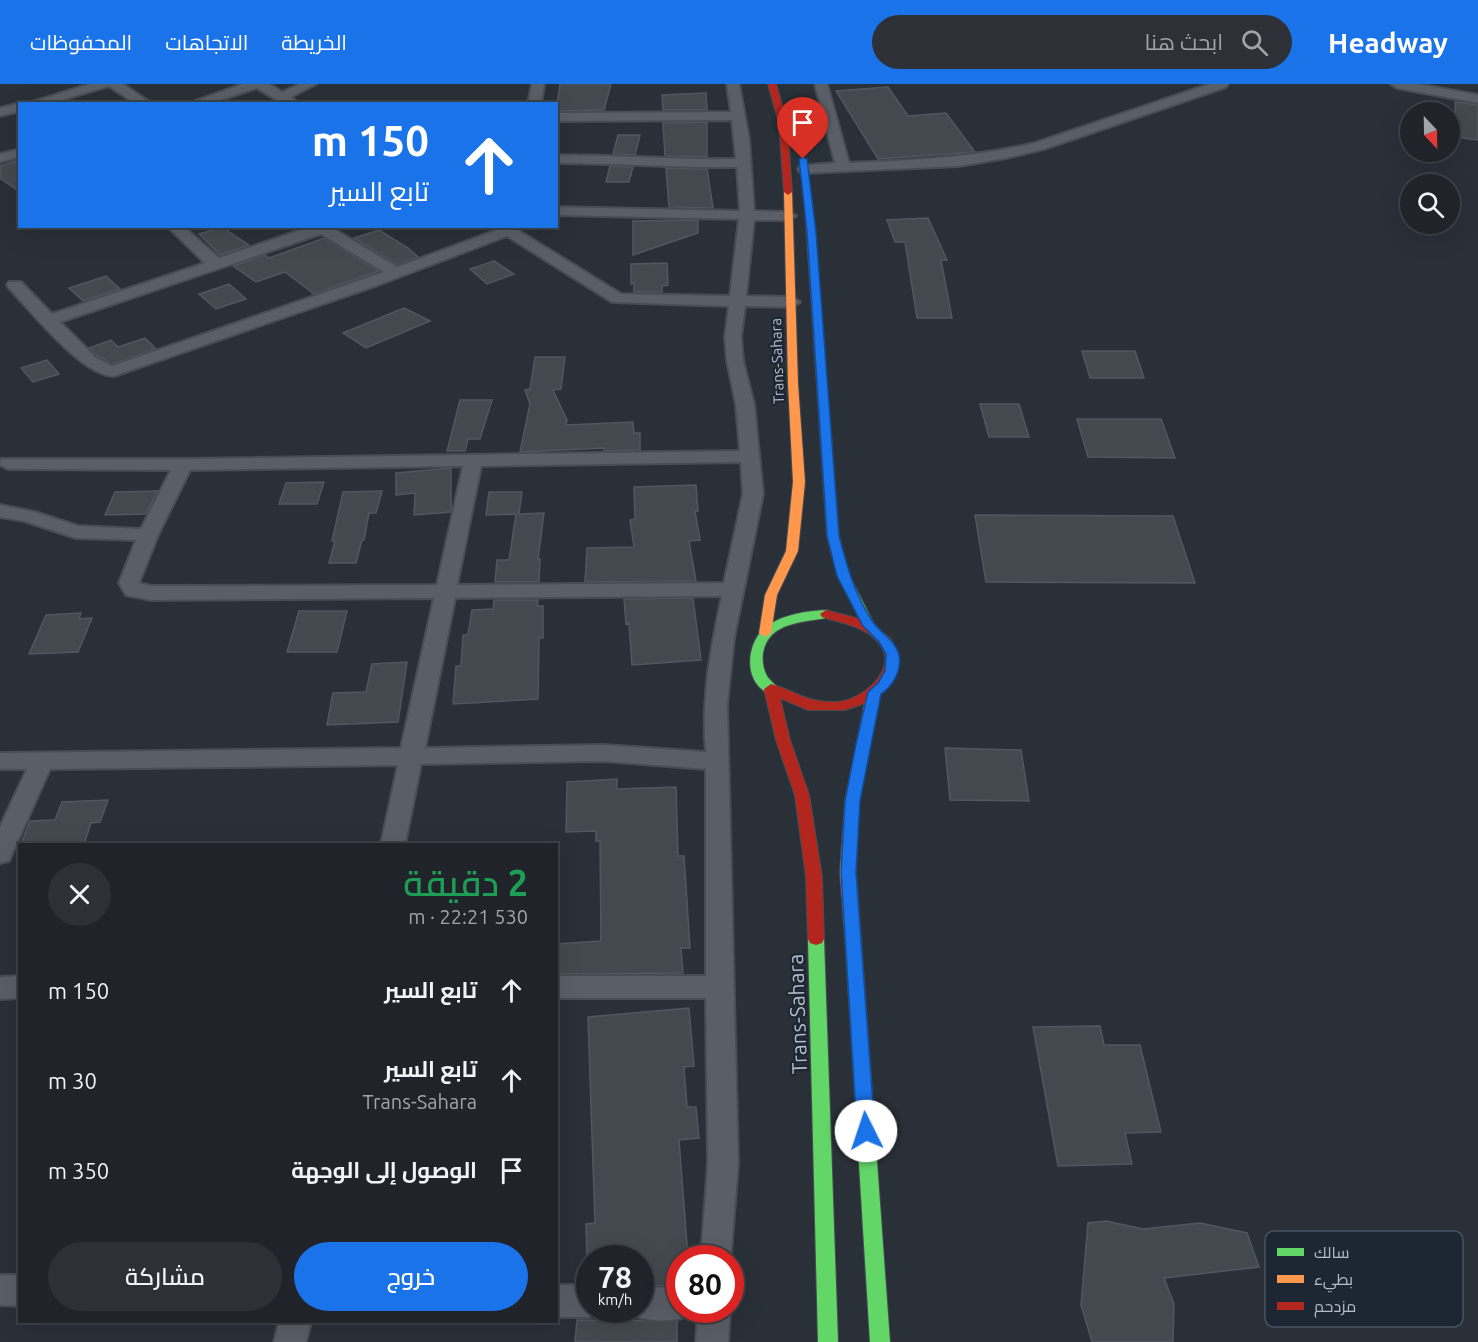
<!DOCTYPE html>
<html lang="ar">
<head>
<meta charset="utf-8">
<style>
	:root { --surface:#20242a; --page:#2d3036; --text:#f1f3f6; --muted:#a2a4a8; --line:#3d4147; --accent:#1a73e8 }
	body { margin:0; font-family:Ubuntu,Cairo,sans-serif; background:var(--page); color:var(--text); direction:rtl; height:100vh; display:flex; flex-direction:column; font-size:22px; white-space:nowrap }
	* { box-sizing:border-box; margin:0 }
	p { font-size:20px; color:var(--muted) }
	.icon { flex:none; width:33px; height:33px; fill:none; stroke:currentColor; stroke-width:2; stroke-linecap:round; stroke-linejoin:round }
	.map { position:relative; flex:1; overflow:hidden; direction:ltr }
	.details { position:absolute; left:18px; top:759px; width:540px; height:480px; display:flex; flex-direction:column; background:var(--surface); border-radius:0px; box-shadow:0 6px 24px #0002,0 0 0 2px var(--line); direction:rtl }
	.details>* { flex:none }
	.guide { position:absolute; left:18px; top:18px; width:540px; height:126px; border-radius:0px; box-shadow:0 6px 24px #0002,0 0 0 2px var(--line); direction:rtl; background:#1a73e8; color:#fff; overflow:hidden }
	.needle { width:39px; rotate:158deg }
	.tools { position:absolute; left:1400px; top:18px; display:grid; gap:12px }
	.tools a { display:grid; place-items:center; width:60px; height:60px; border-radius:50%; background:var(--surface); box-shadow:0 6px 24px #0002,0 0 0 2px var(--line); font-size:30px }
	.speed { position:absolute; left:576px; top:1161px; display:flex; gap:12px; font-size:30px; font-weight:700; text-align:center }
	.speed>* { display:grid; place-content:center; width:78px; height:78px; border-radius:50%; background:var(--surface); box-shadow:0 6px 24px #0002,0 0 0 2px var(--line); line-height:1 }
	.speed small { font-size:15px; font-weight:400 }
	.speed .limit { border:9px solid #d22; background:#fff; color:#111 }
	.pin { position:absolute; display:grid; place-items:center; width:51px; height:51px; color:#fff; margin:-62px -26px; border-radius:50% 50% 50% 0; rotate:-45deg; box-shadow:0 0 6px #0007 }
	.pin .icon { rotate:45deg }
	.me { position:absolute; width:66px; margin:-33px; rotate:356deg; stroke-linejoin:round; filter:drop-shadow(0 0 4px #0008) }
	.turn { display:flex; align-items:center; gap:21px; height:126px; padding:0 30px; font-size:27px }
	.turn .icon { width:78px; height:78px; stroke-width:2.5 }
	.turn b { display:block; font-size:42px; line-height:51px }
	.round { display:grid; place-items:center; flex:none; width:63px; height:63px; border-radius:32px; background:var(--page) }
	.headline { display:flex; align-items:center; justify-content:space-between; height:102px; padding:0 30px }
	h1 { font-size:36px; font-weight:600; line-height:45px; color:#1e9e55 }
	.button { display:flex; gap:12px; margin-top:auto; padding:12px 30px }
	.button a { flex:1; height:69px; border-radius:36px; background:var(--accent); color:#fff; font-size:24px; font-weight:600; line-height:69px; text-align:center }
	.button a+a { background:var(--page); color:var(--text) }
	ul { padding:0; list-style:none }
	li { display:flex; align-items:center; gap:18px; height:90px; padding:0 30px }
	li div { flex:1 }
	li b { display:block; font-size:22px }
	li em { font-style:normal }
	header { display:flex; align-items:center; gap:36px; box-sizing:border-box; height:84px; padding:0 30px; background:var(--accent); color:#fff }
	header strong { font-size:28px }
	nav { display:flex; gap:33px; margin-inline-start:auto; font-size:21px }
	.search { width:420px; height:54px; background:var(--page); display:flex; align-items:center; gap:15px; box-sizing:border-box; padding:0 21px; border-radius:33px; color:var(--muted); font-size:22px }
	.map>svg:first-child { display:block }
	.building { fill:#444950; stroke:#52575f; stroke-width:1.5 }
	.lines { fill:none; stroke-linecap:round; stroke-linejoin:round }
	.street-casing { stroke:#484c53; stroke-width:4 }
	.fast-casing { stroke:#474c53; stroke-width:2 }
	.slow-casing { stroke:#474c53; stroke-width:2 }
	.jam-casing { stroke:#474c53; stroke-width:2 }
	.street { fill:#5a5e66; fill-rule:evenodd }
	.fast { fill:#63d668; fill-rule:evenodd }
	.slow { fill:#ff974d; fill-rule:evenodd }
	.jam { fill:#b3261e; fill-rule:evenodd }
	.route { fill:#1a73e8; stroke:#114b97; stroke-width:1.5 }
	.labels { text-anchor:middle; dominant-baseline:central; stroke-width:4.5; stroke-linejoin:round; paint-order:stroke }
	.far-street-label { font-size:15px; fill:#b4bcc9; stroke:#1d2633 }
	.near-street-label { font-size:21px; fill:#b4bcc9; stroke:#1d2633 }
	.key { fill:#1d2633; stroke:#4a5360; stroke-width:1.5 }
	.key-label { font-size:16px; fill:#b4bcc9 }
</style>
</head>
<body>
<header>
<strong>Headway</strong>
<div class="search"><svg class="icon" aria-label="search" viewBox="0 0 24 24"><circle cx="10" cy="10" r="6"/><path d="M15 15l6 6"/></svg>ابحث هنا</div>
<nav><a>الخريطة</a><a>الاتجاهات</a><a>المحفوظات</a></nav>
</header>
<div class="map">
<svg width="1478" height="1258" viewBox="0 0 1478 1258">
	<rect width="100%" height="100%" fill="#2a3038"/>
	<path class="building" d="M560 0H611L604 26 556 27Z
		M888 3 908 32 946 29 975 68 878 75 836 7Z
		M706 9 707 26H663L662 11Z
		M1455 18 1478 21V56L1456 53Z
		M707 38V73L665 72 663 39Z
		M618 51H640L635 71 613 70Z
		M20 76V108L0 94V82Z
		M610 82 633 83 629 98H606Z
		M666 84 707 85 713 124 669 123Z
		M928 134 947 176H941L952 234H917L905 158H895L887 136Z
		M698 136V149L633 171V137Z
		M224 143 229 148 249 161 220 171 199 150Z
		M379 146 408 164 418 173 397 181 354 154Z
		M324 154 379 187 314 210 285 188 256 198 233 182 265 171 269 174Z
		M494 177 514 190 487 200 470 185Z
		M667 179 668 201 662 202V208H634V199L631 200V180Z
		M106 192 120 205 83 217 69 204Z
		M229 200 246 215 216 225 199 210Z
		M404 224 430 237 366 264 343 249Z
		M145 254 156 265 112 280 96 271 89 264 111 256 118 263Z
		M1082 267H1135L1144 294H1090Z
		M535 273H565L561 305 553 306 567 336 566 341 633 338 634 349H640V366L604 367V364L520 368 530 320 525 306 530 305Z
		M47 276 59 290 33 298 21 284Z
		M460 316H492L480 355H468L465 367H447Z
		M980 320H1019L1029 353H989Z
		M1077 335H1161L1175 374 1088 373Z
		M451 384V428L414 431 415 409 396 411V389Z
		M324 398 317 420H279L286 399Z
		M696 401 698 427H695L700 456 689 457 696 497 585 498 587 464 634 463 630 436 635 435 634 403Z
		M158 407 146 430 105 431 115 408Z
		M382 407 376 429H369L364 456H362L356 479H329L335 457H332L343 408Z
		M489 408H522L519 430 544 429 538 475H540L539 498H495L497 476H509L516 430 486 431Z
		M975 431 1173 432 1195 499 986 498Z
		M693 514 701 576 632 581 629 539 626 540 624 515Z
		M494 516H538L537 522H543V554H539L538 615 453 620 456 582H461L463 551H468L472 526 493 525Z
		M299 527H347L337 568H287Z
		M81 529 79 535 92 534 78 568 29 570 46 531Z
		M407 578 398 638 327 641 333 609 366 608 372 580Z
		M945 664 1021 666 1029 717 950 716Z
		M617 695V705L676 703 678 772H684L690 864H681L683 889 556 890V860L601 857 600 757H596V747L566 748 567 698Z
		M108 716 100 738 91 739 84 760H21L30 737 55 736 62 718Z
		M689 924 694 982 684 983 687 1023H696L699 1054 679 1056 688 1174H680V1202L640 1201V1174H587L586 1140 595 1139 588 933Z
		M1100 942 1104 961H1140L1161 1048 1125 1049 1132 1080 1058 1082 1033 943Z
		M1106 1137 1143 1145 1200 1139 1247 1149 1259 1183 1164 1194 1174 1220 1173 1258H1092L1081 1221 1088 1139Z
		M577 1236 677 1237V1258H575Z"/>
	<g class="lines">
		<g class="street-casing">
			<path id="street" d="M90 0H123L152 20H136L109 2 48 20H26Z
				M243 0H269L282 8 300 0H316L291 13 299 20H283L257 4 208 20H187Z
				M532 0H544L541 20H528Z
				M727 0H739L749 55 754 127 789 128 796 132 789 136H754L746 212 792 213 800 218 792 223 745 222 741 253 743 277 754 320 763 410 734 554 727 620 738 1080 730 1179V1174H701L708 1080 706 914H556V892H706V685L604 677 421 680 405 760H381L398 681 50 685 12 770 9 777 0 779V743L27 685H0V669L401 664 434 514 151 516 126 511 119 499 136 456 76 454 24 437 0 433V421L35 428 78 442 141 445 171 386 8 385 0 381 1 375H183L740 367 736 320 727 277 725 253 729 222 612 218 507 152 378 201 114 292C82 292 32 228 9 204L7 201 9 198H21L52 230 205 179 167 142H183L219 174 312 142H336L334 145 397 183 497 146 494 142H517L516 145 621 210 730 212 739 135 556 131V123L740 127 737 83C677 84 617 79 556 79V71C617 71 676 76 736 75L732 36 556 37V29L731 28ZM321 150 384 188 112 282 95 273 60 238ZM741 378 743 410 724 499 457 501 481 382ZM463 382 437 501 151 502 139 499 158 451 190 386ZM722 512C711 563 701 616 706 668L604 661 425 664 455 514Z
				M815 0H827L849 79C914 76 970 74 1035 59L1210 0H1228L1226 3 1044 65 1006 74 959 82 805 89 800 88 798 85 800 82 835 79Z
				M1391 0H1417L1478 11V19L1397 4Z
				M20 19V27L0 32V24Z
				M20 65V73L0 78V70Z
				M20 892V914L0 915V893Z
				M0 1191H20V1222L0 1221Z
				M556 1201H590V1226H602L601 1228 590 1233H556Z
				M640 1203 680 1204V1226H694L691 1231C673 1239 647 1238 629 1230L627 1226H640Z
				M698 1226H730L728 1258H696Z
				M279 1238H311L306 1258H274Z"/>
		</g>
		<g class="fast-casing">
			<path id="fast" d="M809 121 813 124 839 452 849 491 875 542 869 546 863 542 837 491 827 452 805 124Z
				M826 526 832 530 830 533C806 539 769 536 763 569 762 576 763 585 767 592 770 597 776 601 780 606L773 611C742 602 745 558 767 542 784 530 807 527 826 526Z
				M816 849 822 851 824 855 838 1258H818L808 855 810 851Z
				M854 863 860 864 862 869 890 1258H870L846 869 848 864Z"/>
		</g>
		<g class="slow-casing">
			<path id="slow" d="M788 105 792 108 798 300 805 398 798 467 777 511 771 549 765 553 759 549 765 511 786 467 793 398 788 300 784 108Z
				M874 603 881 608 859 717 856 788 862 869 860 874 854 875 848 874 846 869 840 788 845 717 867 608Z"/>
		</g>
		<g class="jam-casing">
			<path id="jam" d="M768 0H776L787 39 792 108 788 111 784 108 779 39Z
				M826 526 870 538 891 555 898 578 889 601 871 617 845 626H808L780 614 790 656 809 711 822 793 824 855 822 859 816 861 810 859 808 855 806 793 795 711 776 656 764 605 771 600C797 608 807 619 837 618 861 617 901 585 879 559 865 542 842 539 822 533L820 530Z"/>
		</g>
		<use href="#street" class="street"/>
		<use href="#fast" class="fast"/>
		<use href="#slow" class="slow"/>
		<use href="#jam" class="jam"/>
	</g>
	<path class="route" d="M803 73 807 75 816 148 839 452C847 482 855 512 873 538 881 550 895 555 899 571 902 586 893 602 881 610L860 717 856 788 875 1047 872 1052 866 1055 860 1052 857 1047 841 788 845 717 856 660 868 608 878 599 885 587 886 570 879 558 863 542 837 492 827 452 807 148 799 75Z"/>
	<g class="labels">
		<g class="far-street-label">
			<text transform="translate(777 277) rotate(-92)">Trans-Sahara</text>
		</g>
		<g class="near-street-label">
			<text transform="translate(797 930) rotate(-92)">Trans-Sahara</text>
		</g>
	</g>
	<rect x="1265" y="1147" width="198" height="96" rx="9" class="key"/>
	<rect x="1277" y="1164" width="27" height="8" fill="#63d668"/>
	<rect x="1277" y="1191" width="27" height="8" fill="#ff974d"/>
	<rect x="1277" y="1218" width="27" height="8" fill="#b3261e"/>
	<g class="key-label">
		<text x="1314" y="1174">سالك</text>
		<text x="1314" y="1201">بطيء</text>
		<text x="1314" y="1228">مزدحم</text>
	</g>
</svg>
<div class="tools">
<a><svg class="needle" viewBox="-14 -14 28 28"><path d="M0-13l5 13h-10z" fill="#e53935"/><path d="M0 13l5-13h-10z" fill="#a2a4a8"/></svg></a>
<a><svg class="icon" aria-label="search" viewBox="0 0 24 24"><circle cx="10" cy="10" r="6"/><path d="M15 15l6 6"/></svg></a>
</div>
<div class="speed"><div>78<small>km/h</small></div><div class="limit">80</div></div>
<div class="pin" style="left:803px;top:75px;background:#d93025"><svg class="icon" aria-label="arrive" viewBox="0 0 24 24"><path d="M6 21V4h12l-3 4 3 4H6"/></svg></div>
<svg class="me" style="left:866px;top:1047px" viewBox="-20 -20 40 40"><circle r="19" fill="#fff"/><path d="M0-13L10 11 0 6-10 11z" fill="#1a73e8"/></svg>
<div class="guide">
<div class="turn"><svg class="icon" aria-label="ahead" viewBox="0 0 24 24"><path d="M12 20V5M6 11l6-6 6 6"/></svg><div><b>150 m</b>تابع السير</div></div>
</div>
<section class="details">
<div class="headline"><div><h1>2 دقيقة</h1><p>530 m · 22:21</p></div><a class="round"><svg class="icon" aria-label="close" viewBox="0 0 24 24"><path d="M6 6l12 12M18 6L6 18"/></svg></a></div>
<ul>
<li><svg class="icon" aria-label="ahead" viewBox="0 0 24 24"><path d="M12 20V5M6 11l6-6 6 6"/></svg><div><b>تابع السير</b></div><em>150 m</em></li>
<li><svg class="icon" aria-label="ahead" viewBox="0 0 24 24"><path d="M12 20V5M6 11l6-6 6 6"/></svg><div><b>تابع السير</b><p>Trans-Sahara</p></div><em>30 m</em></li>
<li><svg class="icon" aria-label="arrive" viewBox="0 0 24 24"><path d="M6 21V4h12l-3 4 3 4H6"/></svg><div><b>الوصول إلى الوجهة</b></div><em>350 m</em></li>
</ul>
<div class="button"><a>خروج</a><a>مشاركة</a></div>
</section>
</div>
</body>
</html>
